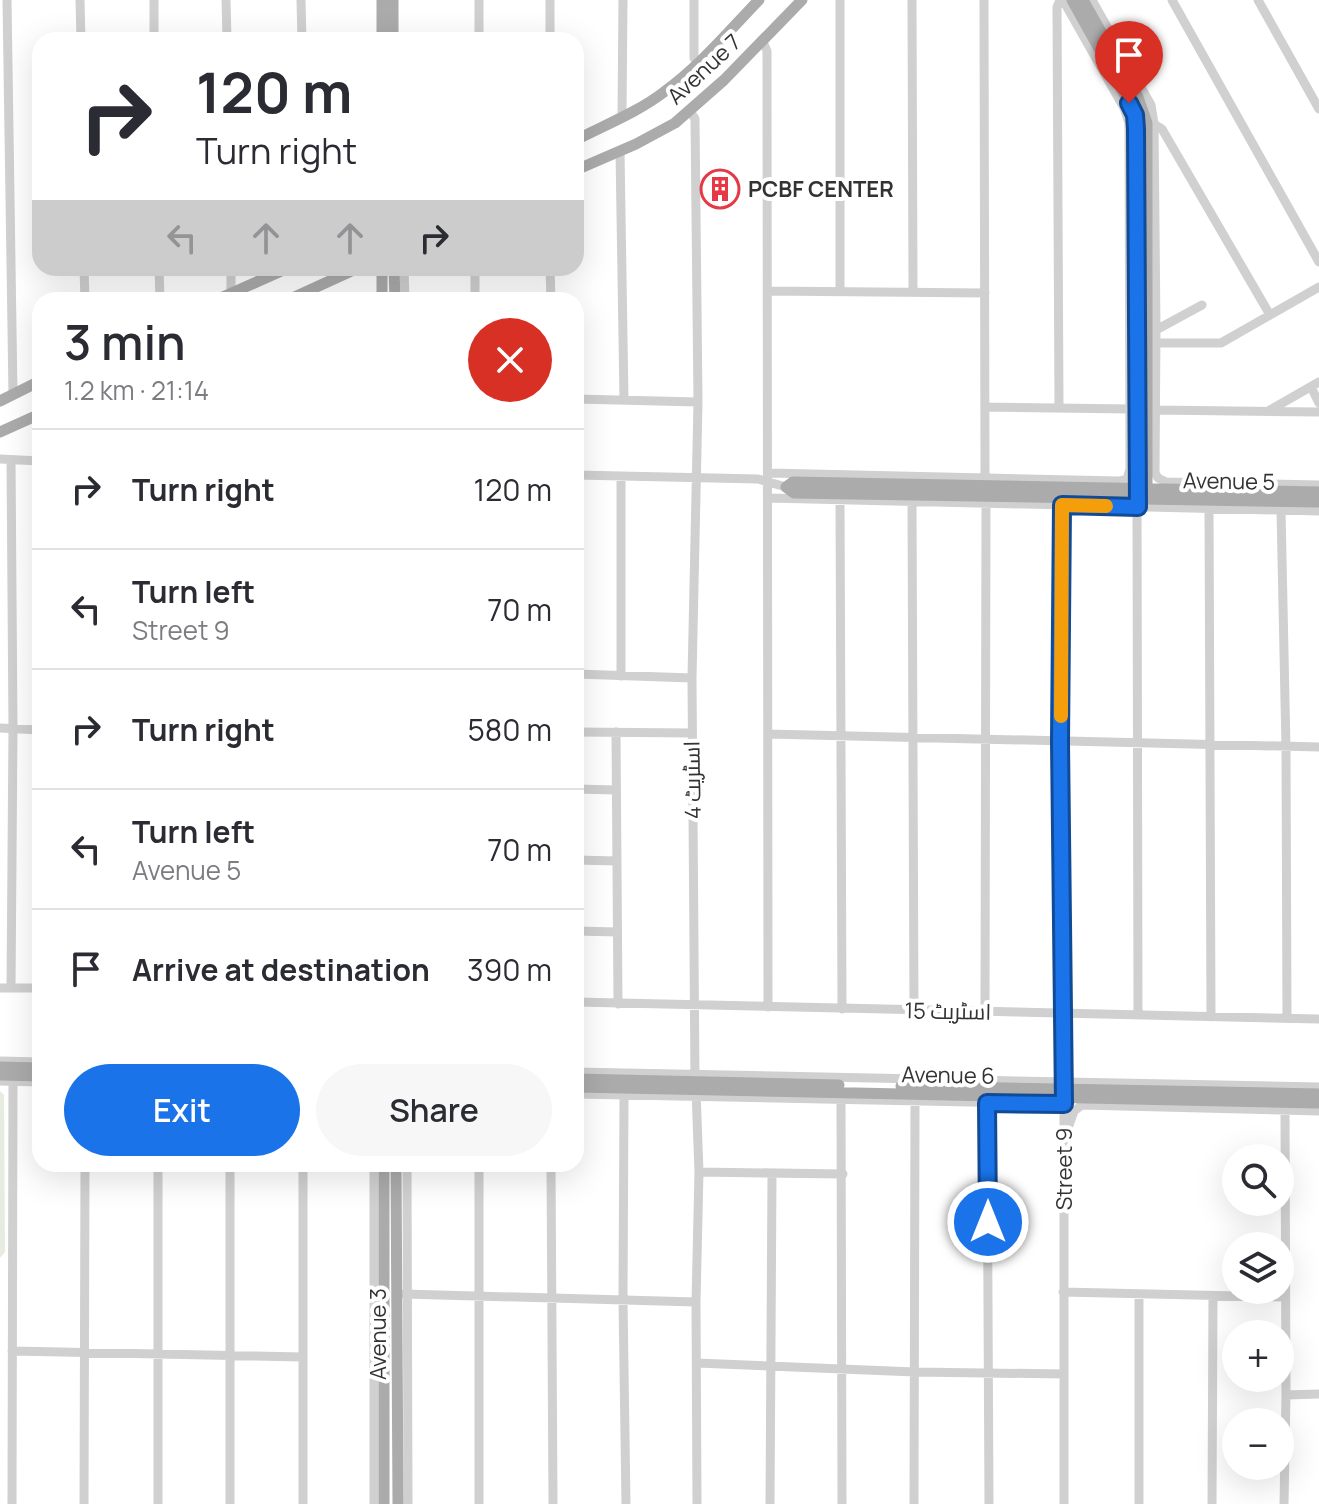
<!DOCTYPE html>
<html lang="en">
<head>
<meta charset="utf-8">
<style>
	:root { --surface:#fff; --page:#f7f7f7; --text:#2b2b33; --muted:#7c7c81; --line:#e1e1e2; --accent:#1a73e8 }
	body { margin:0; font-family:Manrope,Cairo,sans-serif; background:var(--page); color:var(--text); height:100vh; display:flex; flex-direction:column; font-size:30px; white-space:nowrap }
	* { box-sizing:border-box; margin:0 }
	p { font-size:26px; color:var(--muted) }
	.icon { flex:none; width:44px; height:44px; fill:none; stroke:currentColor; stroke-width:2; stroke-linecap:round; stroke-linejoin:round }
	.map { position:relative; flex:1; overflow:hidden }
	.sheet { position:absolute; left:32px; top:292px; width:552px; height:880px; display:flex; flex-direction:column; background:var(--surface); border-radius:24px; box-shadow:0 8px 32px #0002 }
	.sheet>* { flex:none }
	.top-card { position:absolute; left:32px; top:32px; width:552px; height:244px; border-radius:24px; box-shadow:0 8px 32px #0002; background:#fff; color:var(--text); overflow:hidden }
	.buttons { position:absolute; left:1222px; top:1144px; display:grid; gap:16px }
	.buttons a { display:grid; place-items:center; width:72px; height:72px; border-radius:50%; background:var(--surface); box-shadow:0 8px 32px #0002; font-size:40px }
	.pin { position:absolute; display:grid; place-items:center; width:68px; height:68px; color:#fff; margin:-82px -34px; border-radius:50% 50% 50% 0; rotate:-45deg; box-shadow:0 0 8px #0007 }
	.pin .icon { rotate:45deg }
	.me { position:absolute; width:88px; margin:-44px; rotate:0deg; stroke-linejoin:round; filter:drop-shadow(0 0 6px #0008) }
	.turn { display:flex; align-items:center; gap:28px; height:168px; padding:0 32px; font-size:36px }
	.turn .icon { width:104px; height:104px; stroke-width:2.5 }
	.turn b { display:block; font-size:56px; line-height:68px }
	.lanes { display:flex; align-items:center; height:76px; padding:0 32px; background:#0003; justify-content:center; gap:40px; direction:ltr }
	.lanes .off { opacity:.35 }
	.round { display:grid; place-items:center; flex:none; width:84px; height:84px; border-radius:42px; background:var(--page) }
	.overview { display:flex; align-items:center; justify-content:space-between; height:136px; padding:0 32px }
	h1 { font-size:48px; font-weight:600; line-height:60px }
	.button { display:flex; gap:16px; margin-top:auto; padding:16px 32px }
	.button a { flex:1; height:92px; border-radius:48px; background:var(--accent); color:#fff; font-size:32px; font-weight:600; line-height:92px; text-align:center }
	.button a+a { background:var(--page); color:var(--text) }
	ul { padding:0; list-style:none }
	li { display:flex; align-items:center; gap:24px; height:120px; padding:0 32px; border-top:2px solid var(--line) }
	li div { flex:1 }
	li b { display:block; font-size:30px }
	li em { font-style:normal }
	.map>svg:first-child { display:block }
	.green { fill:#e6ecdf }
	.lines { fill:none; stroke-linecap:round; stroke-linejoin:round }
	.minor { stroke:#d0d0d0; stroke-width:9 }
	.major { stroke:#ababab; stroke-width:11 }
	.route-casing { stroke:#114b97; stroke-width:20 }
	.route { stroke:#1a73e8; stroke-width:14 }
	.slow { stroke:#f59e0b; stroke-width:14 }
	.labels { text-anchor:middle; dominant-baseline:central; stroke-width:8; stroke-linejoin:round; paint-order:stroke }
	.street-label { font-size:22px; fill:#333; stroke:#fff }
	.poi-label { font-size:22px; font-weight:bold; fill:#333; stroke:#fff; text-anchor:start }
</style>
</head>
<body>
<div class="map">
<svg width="1319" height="1504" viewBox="0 0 1319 1504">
	<rect width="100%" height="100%" fill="#fff"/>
	<path class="green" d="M0 1091 4 1095 5 1252 0 1258Z"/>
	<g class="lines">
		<path class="minor" d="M7 0 13 395
			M80 0 81 40
			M154 0V40
			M226 0 227 40
			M301 0 302 40
			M479 0V40
			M550 0V40
			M694 0V58L698 63
			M840 0V291
			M912 0 913 291
			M984 0 985 477
			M1092 0 1151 105 1154 124 1162 129 1270 315
			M1172 0 1319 262
			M1258 0 1319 109
			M763 42 767 51 768 1007
			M690 111 695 119 698 402 692 678 695 1082
			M622 116 623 0
			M1154 124 1156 330 1155 473 1158 478 1166 482 1319 485
			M620 151 624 400
			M84 268 85 300
			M159 268 160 300
			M231 268V293
			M404 268 405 300
			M475 268V300
			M550 268 551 300
			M768 291 985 293
			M1156 330 1202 305
			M1156 343H1221L1319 287
			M1311 387 1319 403
			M576 399 698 402
			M985 407 1130 409
			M1059 408 1057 7 1060 0
			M1156 410 1319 412
			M1270 410 1319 382
			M0 459 40 461
			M11 460 13 728 11 988
			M769 473 1119 481 1127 479 1130 469 1129 123 1124 108 1063 0
			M576 475 758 479 786 487
			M621 476V676
			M769 498 1319 511
			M1062 498 1060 742 1064 1089V1504
			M840 500 842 1009
			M912 502 914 1011
			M1137 503 1138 1015
			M1209 508 1211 1017
			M1281 510 1286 748 1287 1018
			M576 674 692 678
			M0 728 40 730
			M576 732 692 733
			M616 732 618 1004
			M768 734 1319 747
			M576 789 616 790
			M576 860 617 861
			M576 931 617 932
			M0 988H40
			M576 1002 1319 1019
			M985 1012 986 504
			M0 1061 40 1062
			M576 1072 1319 1087
			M0 1081 40 1082
			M696 1091 699 1172 696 1302 697 1504
			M576 1094 1064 1104
			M624 1096 623 1300 626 1504
			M841 1100 842 1504
			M987 1103 989 1504
			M1067 1131 1074 1111 1082 1105 1319 1111
			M303 1164V1504
			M374 1164V1504
			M407 1164 408 1504
			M479 1164V1504
			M551 1164 553 1504
			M699 1172 843 1174
			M1063 1292 1285 1297
			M404 1294 696 1302
			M12 1351 303 1357
			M697 1363 915 1372 1064 1374
			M1286 1395 1319 1394
			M12 1504 13 1082
			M84 1504 85 1164
			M158 1504V1164
			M230 1504V1164
			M770 1504 772 1174
			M914 1504 915 1102
			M1139 1504V1294
			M1212 1504 1213 1296
			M1284 1504 1286 1395 1285 1111"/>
		<path class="major" d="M382 0V40
			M393 0V40
			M1072 0 1131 106 1136 124 1137 495
			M1083 0 1138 97 1147 123V495
			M576 140C605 125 638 112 664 92 700 66 729 31 759 0
			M576 170 636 144 675 123 724 80 802 0
			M382 268V300
			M394 268 395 300
			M216 300 288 268
			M288 300 358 268
			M0 401 40 381
			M0 432 40 414
			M786 487 793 482 1319 492
			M786 487 794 493 1319 502
			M0 1067 40 1068
			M0 1075 40 1076
			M576 1079 839 1085
			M901 1086 1319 1094
			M576 1087 1319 1103
			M396 1164 398 1504
			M384 1504V1164"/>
	</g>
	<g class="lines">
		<g class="route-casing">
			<path id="route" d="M988 1222 987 1103 1064 1104 1060 742 1062 505 1138 507 1136 129 1135 115 1129 103"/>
		</g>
		<use href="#route" class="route"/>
		<path class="slow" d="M1061 716 1062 505 1106 506"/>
	</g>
	<defs>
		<g id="building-ring" transform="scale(2)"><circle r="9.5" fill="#fff" stroke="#e63946" stroke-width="1.5"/><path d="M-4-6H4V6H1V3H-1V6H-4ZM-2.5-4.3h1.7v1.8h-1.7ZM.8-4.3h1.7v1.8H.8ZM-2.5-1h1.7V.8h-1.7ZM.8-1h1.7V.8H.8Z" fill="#e63946"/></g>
	</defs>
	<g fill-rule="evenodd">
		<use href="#building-ring" x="720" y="189"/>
	</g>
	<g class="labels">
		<g class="street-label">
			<text transform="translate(704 69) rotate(-43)">Avenue 7</text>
			<text transform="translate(1229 481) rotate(1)">Avenue 5</text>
			<text transform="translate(692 780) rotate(-91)">اسٹریٹ 4</text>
			<text transform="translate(948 1011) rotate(1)">اسٹریٹ 15</text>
			<text transform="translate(948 1075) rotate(1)">Avenue 6</text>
			<text transform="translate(1064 1169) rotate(-90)">Street 9</text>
			<text transform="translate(378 1334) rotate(-90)">Avenue 3</text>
		</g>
		<g class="poi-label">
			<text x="748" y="189">PCBF CENTER</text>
		</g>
	</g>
</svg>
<div class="buttons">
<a><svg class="icon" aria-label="search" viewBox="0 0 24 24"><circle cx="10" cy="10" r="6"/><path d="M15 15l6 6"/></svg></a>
<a><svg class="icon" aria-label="layers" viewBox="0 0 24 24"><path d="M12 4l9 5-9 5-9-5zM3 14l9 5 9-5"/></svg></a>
<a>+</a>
<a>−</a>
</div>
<div class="pin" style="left:1129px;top:103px;background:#d93025"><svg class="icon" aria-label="arrive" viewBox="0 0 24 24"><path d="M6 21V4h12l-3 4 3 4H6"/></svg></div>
<svg class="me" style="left:988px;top:1222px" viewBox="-20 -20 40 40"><circle r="17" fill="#1a73e8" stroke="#fff" stroke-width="3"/><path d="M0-11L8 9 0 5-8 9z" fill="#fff"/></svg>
<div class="top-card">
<div class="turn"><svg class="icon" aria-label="right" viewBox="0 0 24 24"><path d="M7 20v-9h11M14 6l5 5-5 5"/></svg><div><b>120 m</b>Turn right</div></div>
<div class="lanes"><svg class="icon off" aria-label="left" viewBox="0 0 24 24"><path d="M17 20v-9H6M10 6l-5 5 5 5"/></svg><svg class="icon off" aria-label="ahead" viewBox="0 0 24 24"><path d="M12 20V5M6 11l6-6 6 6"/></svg><svg class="icon off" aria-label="ahead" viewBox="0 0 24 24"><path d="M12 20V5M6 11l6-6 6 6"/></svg><svg class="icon" aria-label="right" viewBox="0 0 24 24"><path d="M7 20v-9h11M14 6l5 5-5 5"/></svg></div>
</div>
<section class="sheet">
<div class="overview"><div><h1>3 min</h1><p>1.2 km · 21:14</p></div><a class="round" style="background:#d93025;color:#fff"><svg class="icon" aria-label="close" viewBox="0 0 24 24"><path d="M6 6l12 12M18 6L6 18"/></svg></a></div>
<ul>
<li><svg class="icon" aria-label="right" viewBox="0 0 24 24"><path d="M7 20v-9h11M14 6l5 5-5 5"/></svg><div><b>Turn right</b></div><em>120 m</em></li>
<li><svg class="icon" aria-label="left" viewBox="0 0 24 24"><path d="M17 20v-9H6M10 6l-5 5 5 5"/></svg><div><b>Turn left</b><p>Street 9</p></div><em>70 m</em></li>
<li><svg class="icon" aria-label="right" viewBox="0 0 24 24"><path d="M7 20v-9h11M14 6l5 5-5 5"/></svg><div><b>Turn right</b></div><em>580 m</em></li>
<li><svg class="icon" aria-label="left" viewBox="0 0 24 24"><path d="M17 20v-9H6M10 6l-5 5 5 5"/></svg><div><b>Turn left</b><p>Avenue 5</p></div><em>70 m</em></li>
<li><svg class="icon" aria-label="arrive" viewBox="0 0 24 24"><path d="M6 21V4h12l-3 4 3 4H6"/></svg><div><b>Arrive at destination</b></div><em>390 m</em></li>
</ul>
<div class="button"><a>Exit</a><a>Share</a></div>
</section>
</div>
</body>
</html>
